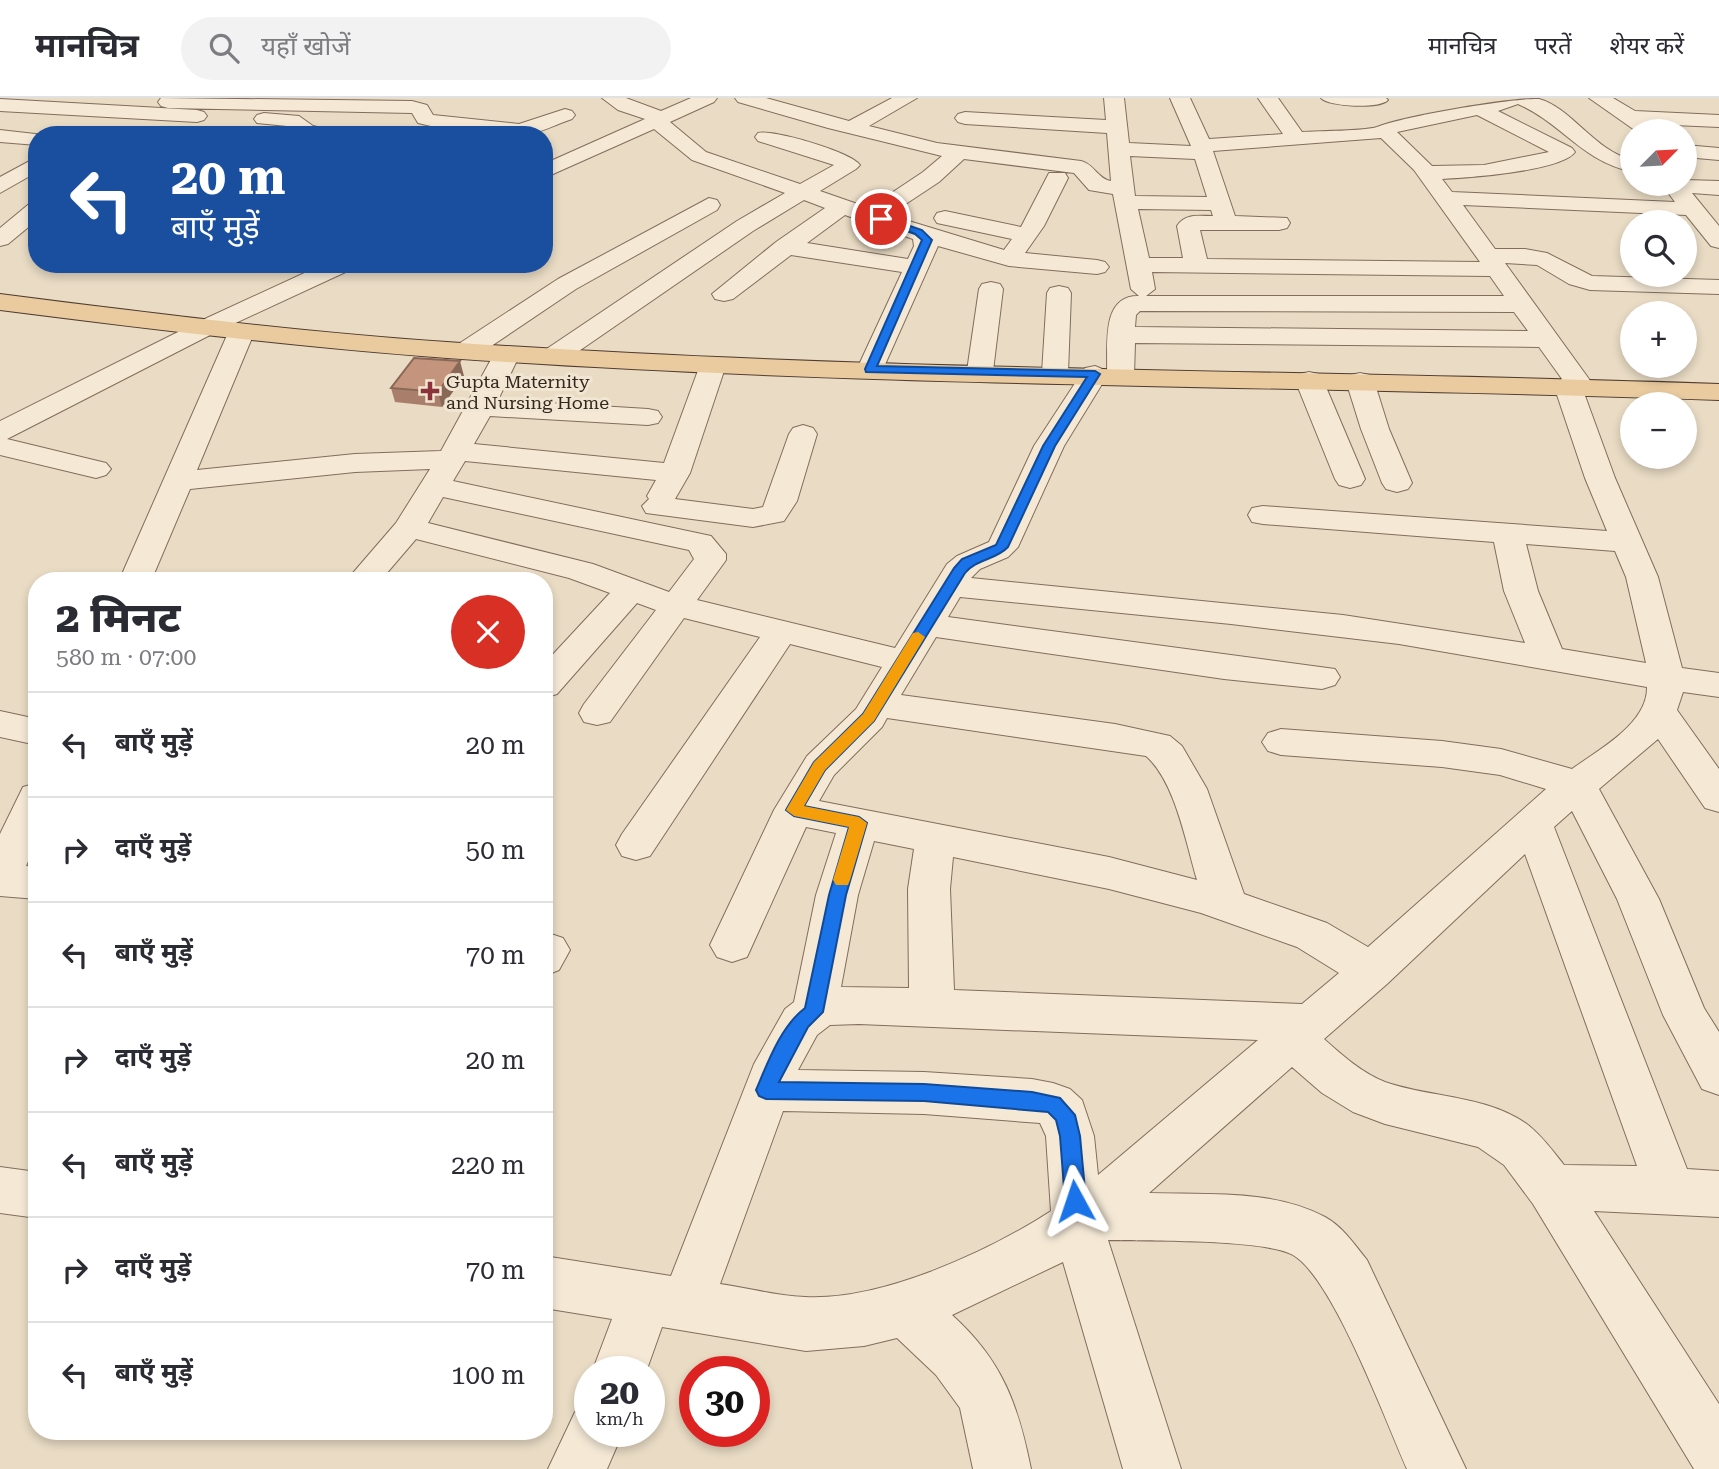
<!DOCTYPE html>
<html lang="hi">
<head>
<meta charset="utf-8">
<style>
	:root { --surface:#fff; --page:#f2f2f3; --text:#2b2b33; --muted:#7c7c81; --line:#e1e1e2 }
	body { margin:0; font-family:"Roboto Serif","Noto Sans Devanagari",serif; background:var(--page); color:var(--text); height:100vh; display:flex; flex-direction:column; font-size:26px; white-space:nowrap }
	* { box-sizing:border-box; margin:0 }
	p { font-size:23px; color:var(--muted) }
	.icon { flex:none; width:38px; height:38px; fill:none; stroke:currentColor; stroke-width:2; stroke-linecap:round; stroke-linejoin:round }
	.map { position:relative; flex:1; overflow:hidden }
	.details { position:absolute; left:28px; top:474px; width:525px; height:868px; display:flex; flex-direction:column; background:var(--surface); border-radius:28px; box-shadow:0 4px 10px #0003 }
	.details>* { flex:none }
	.banner { position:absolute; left:28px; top:28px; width:525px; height:147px; border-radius:28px; box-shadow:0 4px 10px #0003; background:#1a4fa0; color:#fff; overflow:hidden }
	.needle { width:46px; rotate:66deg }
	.tools { position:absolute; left:1620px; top:21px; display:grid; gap:14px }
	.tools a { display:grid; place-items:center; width:77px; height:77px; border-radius:50%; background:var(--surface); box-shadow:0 4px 10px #0003; font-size:35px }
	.speed { position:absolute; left:574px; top:1258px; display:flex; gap:14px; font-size:35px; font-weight:700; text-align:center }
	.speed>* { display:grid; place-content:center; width:91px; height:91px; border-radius:50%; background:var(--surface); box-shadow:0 4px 10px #0003; line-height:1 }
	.speed small { font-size:18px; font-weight:400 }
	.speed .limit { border:10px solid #d22; background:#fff; color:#111 }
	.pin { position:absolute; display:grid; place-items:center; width:60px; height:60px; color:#fff; margin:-30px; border:4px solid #fff; border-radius:50%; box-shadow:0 2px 7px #0007 }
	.me { position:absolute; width:77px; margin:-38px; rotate:355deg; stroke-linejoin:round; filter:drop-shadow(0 0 5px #0008) }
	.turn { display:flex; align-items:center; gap:24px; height:147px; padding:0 28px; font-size:32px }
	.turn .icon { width:91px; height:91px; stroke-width:2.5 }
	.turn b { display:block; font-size:49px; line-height:60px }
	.round { display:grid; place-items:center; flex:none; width:74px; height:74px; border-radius:37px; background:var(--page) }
	.overview { display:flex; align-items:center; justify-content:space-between; height:119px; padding:0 28px }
	h1 { font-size:42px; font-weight:800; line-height:52px }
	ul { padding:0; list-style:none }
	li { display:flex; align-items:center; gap:21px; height:105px; padding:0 28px; border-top:2px solid var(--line) }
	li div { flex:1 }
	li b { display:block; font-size:26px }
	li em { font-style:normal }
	header { display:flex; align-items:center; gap:42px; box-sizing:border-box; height:98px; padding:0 35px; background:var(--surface); border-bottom:2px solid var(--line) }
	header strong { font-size:33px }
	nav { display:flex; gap:38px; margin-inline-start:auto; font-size:24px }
	.search { width:490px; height:63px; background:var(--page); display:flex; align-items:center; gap:18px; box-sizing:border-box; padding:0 24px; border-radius:38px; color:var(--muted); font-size:26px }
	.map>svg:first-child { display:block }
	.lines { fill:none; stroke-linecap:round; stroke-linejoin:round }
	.minor-casing { stroke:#826d5c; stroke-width:2 }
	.major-casing { stroke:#503c30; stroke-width:2 }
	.minor { fill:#f5e9d6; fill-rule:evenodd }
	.major { fill:#e9cb9f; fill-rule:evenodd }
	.wall { fill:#a97f6c }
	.shaded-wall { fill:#896858 }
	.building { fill:#c4947d; stroke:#896858; stroke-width:2 }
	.route { fill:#1a73e8; stroke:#114b97; stroke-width:2 }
	.slow { fill:#f59e0b }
	.poi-dot { fill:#8b323b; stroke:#f1e6d2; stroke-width:2.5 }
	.labels { text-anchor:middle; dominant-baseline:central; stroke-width:6; stroke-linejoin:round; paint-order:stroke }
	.far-poi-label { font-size:18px; fill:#33271f; stroke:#f1e6d2; text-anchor:start }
</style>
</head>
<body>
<header>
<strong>मानचित्र</strong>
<div class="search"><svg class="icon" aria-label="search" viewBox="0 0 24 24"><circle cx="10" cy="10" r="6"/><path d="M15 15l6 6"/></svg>यहाँ खोजें</div>
<nav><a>मानचित्र</a><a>परतें</a><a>शेयर करें</a></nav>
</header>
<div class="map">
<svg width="1719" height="1371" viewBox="0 0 1719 1371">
	<rect width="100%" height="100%" fill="#e9dbc4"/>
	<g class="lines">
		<g class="minor-casing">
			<path id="minor" d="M161 0 412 3 427 7 433 17 519 26 565 11 572 13 575 17 572 21C557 26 540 35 524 37 497 40 445 32 418 25L412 15 168 10 161 8 158 4Z
				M602 0H626L661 13 691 0H717L714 4 670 24 706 54 800 86 834 67 758 43 755 39 758 35C773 31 851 54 860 67L856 71 820 93 869 110 923 74 942 58 828 30 738 4 735 0H766L849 23 892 0H917L869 28 937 45 1081 63C1094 66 1098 81 1111 83L1107 35 965 26 958 24 955 20 958 16 965 14 1106 22 1104 0H1124L1129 45 1191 48 1170 0H1190L1209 41 1283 36 1258 0H1278L1302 34C1318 33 1366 33 1377 29 1404 18 1512 0 1539 1 1572 10 1594 53 1633 62V74C1581 63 1563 26 1518 6L1498 13 1572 50 1575 54C1562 73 1467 80 1442 81L1452 94 1675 104 1663 88 1665 86H1685V82L1719 83V97L1692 95 1719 128V150L1711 148 1686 117 1463 107 1495 151H1525L1547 155 1592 178 1719 182V196L1590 192 1569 186 1537 167 1505 165 1594 288 1590 294 1584 295 1615 380 1658 479 1682 570 1719 575V599L1683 594 1677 612 1719 671V714L1705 710 1658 641 1599 691 1659 801 1704 910 1719 934V997L1702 991 1663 917 1617 801 1572 713 1554 729 1687 1071 1719 1073V1119L1594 1113 1719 1306V1371H1694L1533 1106 1504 1067 1478 1049 1385 1026 1353 1014 1322 995 1292 969 1149 1095C1206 1097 1274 1091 1325 1119 1343 1129 1354 1146 1367 1162L1466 1371H1407C1386 1324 1333 1180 1293 1157 1265 1141 1146 1143 1108 1142L1181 1371H1123L1063 1164 952 1217C1002 1262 1018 1306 1031 1371H973L960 1310 936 1277 897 1240 864 1248 806 1253 662 1229 646 1274H592L612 1221 544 1210V1158L671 1178 754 966 785 911 794 904 816 797 836 735 806 729 747 859 732 864 717 859 710 847 774 712 807 658 856 611 882 569 790 546 650 758 636 762 622 758 616 747 622 736 760 539 684 520 610 624 597 627 584 624 579 615 584 606 656 512 637 505 557 596 544 600V566L610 495 569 480 416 441 380 483H346L396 425 430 371 355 374 190 391 151 483H119L228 235 232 230 241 227 250 230 254 235 197 372 355 356 441 353 494 256 498 250 507 248 516 250 520 256 498 302 648 311 658 313 662 319 658 325 648 327 490 318 474 346 664 365 700 267 704 261 713 259 722 261 726 267 690 375 675 401 753 411 763 409 789 336 793 330 803 327 813 330 817 336 797 403 784 423 753 429 646 415 642 408 649 401 647 398 656 382 465 363 453 383 711 438 726 456V462L697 502 895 550 947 466 957 458 989 444 1034 348 1085 270 1095 268 1107 273C1108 246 1101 197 1139 198L1131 191 1113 96 1089 92 1074 75 964 61 939 84 889 117 1004 152 1012 141 937 125 934 120 937 115 945 113 1021 129 1049 75H1065L1068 80 1044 128 1025 155 1097 162 1105 164 1109 169 1105 174 1097 176 1009 168 938 148 883 271 880 277 870 279 860 277 857 271 902 174 791 157 733 201 724 203 715 201 712 196 776 144 825 110 804 102 753 133 563 264 554 266 545 264 541 258 545 252 737 123 785 95 692 62 654 31 544 80V66L645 21 618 12ZM1477 17 1549 54 1484 67 1432 68 1397 34ZM1381 40 1414 72 1480 164 1207 161 1200 132H1279L1287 130 1290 125 1287 120 1235 118 1213 53ZM1130 58 1195 61 1207 99 1135 98ZM1138 111 1211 112 1213 118C1199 118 1185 115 1177 128L1183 160H1149ZM845 117 913 141 914 148 908 161 807 145ZM1152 174 1490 178 1504 198H1146L1155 191ZM1140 213 1514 214 1528 233 1135 229 1136 217ZM1135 245 1539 249 1562 281 1554 288 1585 380 1607 433 1263 408 1252 410 1248 417 1252 424 1263 426 1494 444 1504 493 1525 545 1343 517 971 480 980 471 1008 459 1018 449 1064 348 1107 278 1110 283 1120 285 1130 283 1134 277ZM443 399 689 452 694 461 669 494 593 466 428 425ZM1526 446 1615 453 1626 479 1646 565 1562 551 1538 493ZM960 499 1231 526 1399 546 1647 589C1648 626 1598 652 1572 671L1501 651 1442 643 1281 631 1268 635 1262 644 1268 653 1281 657 1442 669 1500 677 1546 691 1368 849 1327 825 1244 796 1207 691 1182 648 1170 638 1115 626 901 597 936 539 1224 581 1322 591 1335 587 1340 579 1335 571 948 519ZM887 620 1146 658C1175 683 1186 745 1197 782L1109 759 819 703 834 677 882 629ZM874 743 914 751 908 791 909 890 841 889 858 797ZM1525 756 1637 1068 1564 1067C1553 1053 1542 1038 1528 1027 1487 997 1431 1000 1385 984 1362 975 1342 957 1324 941L1387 886ZM953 759 1109 791 1201 815 1297 849 1339 875 1302 906 954 892 950 791ZM859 926 1258 942 1098 1077 1094 1038 1082 1002 1070 991 1053 985 1032 981 924 974 798 972 817 937 830 927ZM783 1013 924 1016 1040 1025 1046 1038 1051 1113C988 1154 881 1203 805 1199 777 1198 748 1190 720 1186Z
				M1321 0H1386L1388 2C1380 11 1329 9 1321 0Z
				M1589 0H1613L1635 13 1719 17V29L1651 26 1657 33H1636Z
				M0 1 197 12 204 14 207 18 204 22 197 24 0 13Z
				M264 15 299 18 313 28 334 33 337 37H301L287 28 257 25 254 21 257 17Z
				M0 32 44 37H37V47L0 44Z
				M1685 47 1719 50V62L1685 59Z
				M37 59V74L0 95V79Z
				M709 100 717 102 720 107 717 112 576 191 475 259 466 261 457 259 453 253 457 247 558 181Z
				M37 104V122L8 146 0 148V130L29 106Z
				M324 166H356L352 171 214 235 7 341 106 365 111 371 106 377 96 380 0 357V323L196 225Z
				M991 184 1000 186 1003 191 993 273 990 279 980 281 970 279 967 273 979 191 982 186Z
				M1059 188 1068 190 1071 195 1068 275 1065 281 1055 283 1045 281 1042 275 1047 195 1050 190Z
				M1309 274 1319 276 1323 282 1365 381 1361 387 1350 390 1339 387 1335 381 1295 282 1299 276Z
				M1360 275 1370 277 1374 283 1389 331 1412 385 1408 391 1397 394 1386 391 1382 385 1361 331 1346 283 1350 277Z
				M0 613 37 621V647L0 639Z
				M37 685V743L26 768 37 769V801L0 798V736L23 689Z
				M548 835 563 840 570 852 559 872 544 878V836Z
				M0 1069 37 1074V1120L0 1115Z
				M590 1308V1334H623L607 1371H548L575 1314Z"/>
		</g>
		<g class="major-casing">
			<path id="major" d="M0 196C149 215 298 234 447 244 870 274 1295 271 1719 286V302C1295 287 870 290 447 260 298 249 149 231 0 212Z"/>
		</g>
		<use href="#minor" class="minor"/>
		<use href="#major" class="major"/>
	</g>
	<path class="wall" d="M464 278 442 309 395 304 391 290Z"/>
	<path class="shaded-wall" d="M460 263 464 278 442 309 438 294Z"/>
	<path class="building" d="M414 260 460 263 438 294 391 290Z"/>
	<path class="route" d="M881 118 922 132 932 142 877 268 1095 273 1100 276 1055 348 1008 449C996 462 976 461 965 475L874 623 825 672 804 708 859 719 867 725 846 797 823 914 808 929 779 984 924 986 1032 994 1060 1000 1075 1017 1080 1038 1086 1103 1083 1110 1075 1113 1068 1110 1065 1103 1060 1038 1056 1022 1048 1014 924 1003 766 1001 759 998 756 992C768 964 781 928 805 910L829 797 849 729 794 718 786 712 814 664 863 616 954 470 962 461 996 447 1043 348 1087 279 866 274 865 271 922 142 915 136 878 123V119Z"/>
	<path class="slow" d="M918 534 925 539 874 623 825 672 804 708 859 719 867 725 850 782 848 787H836L833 782 849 729 794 718 786 712 814 664 863 616 913 535Z"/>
	<path class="poi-dot" d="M426.5 282.5h7v7h7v7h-7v7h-7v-7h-7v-7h7z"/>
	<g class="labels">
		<g class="far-poi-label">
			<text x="446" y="283">Gupta Maternity<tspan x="446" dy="21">and Nursing Home</tspan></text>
		</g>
	</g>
</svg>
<div class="tools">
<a><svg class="needle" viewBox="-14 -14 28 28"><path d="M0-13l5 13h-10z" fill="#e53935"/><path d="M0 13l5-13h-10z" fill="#7c7c81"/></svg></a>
<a><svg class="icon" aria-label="search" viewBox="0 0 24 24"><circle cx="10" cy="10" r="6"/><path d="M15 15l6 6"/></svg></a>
<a>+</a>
<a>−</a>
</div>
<div class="speed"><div>20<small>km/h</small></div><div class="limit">30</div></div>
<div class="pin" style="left:881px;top:121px;background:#d93025"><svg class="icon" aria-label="arrive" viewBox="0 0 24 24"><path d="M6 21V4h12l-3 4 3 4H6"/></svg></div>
<svg class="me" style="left:1075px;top:1103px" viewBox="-20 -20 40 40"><path d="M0-17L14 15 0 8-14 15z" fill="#1a73e8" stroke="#fff" stroke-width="4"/></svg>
<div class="banner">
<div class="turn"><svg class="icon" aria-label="left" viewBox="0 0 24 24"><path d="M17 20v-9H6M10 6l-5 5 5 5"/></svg><div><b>20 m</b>बाएँ मुड़ें</div></div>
</div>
<section class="details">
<div class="overview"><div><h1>2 मिनट</h1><p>580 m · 07:00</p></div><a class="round" style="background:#d93025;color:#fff"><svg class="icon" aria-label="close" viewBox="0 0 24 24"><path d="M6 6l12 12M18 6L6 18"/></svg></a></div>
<ul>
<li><svg class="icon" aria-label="left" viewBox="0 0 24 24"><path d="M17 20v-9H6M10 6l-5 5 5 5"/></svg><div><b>बाएँ मुड़ें</b></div><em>20 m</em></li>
<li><svg class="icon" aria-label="right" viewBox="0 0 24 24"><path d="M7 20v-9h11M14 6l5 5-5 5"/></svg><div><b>दाएँ मुड़ें</b></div><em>50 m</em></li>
<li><svg class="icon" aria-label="left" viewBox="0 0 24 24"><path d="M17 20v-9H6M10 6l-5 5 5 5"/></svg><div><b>बाएँ मुड़ें</b></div><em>70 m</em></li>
<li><svg class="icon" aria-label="right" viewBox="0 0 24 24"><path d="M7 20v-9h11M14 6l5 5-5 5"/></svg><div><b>दाएँ मुड़ें</b></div><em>20 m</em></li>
<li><svg class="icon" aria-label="left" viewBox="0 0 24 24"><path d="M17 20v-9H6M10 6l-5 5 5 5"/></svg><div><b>बाएँ मुड़ें</b></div><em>220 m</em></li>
<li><svg class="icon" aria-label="right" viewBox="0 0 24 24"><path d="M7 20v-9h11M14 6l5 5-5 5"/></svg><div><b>दाएँ मुड़ें</b></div><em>70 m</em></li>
<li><svg class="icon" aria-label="left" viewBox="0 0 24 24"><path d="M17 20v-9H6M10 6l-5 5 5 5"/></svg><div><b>बाएँ मुड़ें</b></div><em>100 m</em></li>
</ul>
</section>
</div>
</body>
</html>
